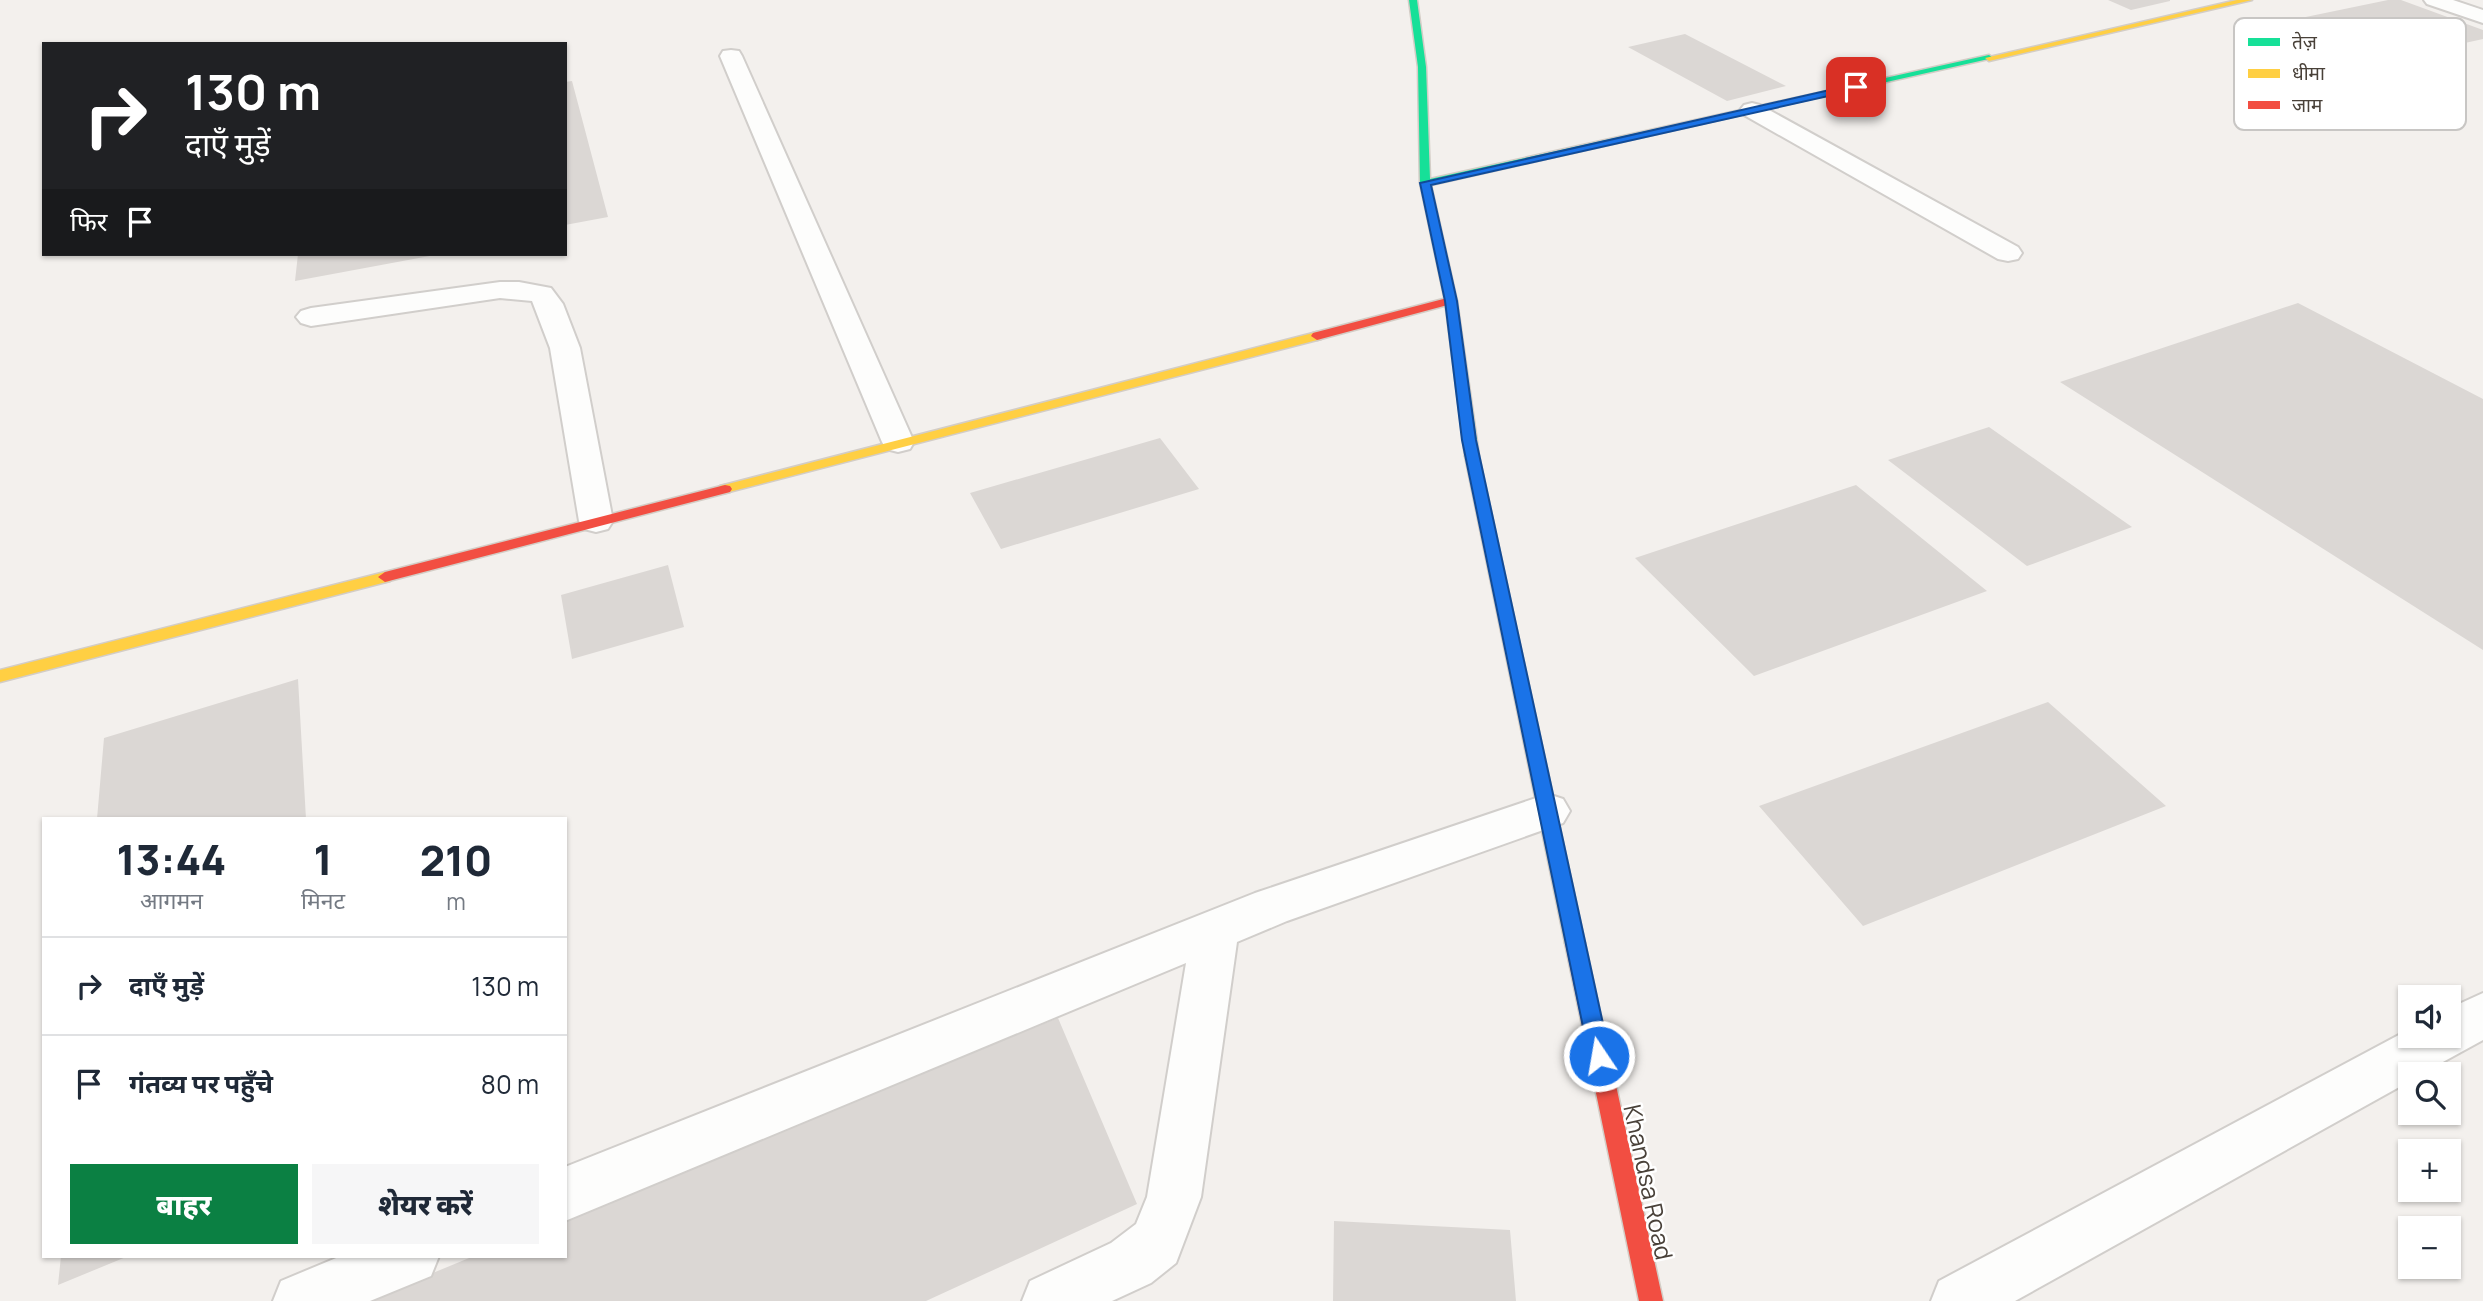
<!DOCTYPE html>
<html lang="hi">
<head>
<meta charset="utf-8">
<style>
	:root { --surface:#fff; --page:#f6f6f7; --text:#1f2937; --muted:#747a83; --line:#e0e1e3; --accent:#0b8043 }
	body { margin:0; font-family:Manrope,"Noto Sans Devanagari",sans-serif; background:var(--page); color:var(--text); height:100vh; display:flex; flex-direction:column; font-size:26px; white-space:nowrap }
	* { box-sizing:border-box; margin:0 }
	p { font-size:23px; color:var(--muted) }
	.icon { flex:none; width:38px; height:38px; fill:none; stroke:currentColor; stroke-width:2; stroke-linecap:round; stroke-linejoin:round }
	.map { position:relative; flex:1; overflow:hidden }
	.sheet { position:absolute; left:42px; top:817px; width:525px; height:441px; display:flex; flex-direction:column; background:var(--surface); border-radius:0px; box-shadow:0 2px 5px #0004 }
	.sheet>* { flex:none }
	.top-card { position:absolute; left:42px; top:42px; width:525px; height:214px; border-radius:0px; box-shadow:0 2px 5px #0004; background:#202124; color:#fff; overflow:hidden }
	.controls { position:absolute; left:2398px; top:985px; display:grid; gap:14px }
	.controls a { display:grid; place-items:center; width:63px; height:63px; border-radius:0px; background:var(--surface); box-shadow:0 2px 5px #0004; font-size:35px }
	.pin { position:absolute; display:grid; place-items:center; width:60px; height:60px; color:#fff; margin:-30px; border-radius:14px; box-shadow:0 4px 10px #0006 }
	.me { position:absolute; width:77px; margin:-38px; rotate:348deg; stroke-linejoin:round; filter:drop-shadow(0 0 5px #0008) }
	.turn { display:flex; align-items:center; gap:24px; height:147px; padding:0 28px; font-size:32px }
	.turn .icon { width:91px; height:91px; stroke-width:2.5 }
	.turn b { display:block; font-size:49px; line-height:60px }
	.then { display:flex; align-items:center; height:66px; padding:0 28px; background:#0003; gap:14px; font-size:26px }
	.eta { display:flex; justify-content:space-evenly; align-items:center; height:119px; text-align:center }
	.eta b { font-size:42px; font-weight:800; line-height:49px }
	.action { display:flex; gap:14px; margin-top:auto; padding:14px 28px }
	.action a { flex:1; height:80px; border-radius:0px; background:var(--accent); color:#fff; font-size:28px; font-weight:800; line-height:80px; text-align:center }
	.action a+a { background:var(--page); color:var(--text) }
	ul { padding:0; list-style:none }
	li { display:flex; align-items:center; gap:21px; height:98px; padding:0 28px; border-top:2px solid var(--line) }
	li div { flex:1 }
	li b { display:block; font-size:26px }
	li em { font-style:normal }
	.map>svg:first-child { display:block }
	.building { fill:#dbd7d4 }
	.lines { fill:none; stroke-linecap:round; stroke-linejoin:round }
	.lane-casing { stroke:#d1cecb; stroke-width:4 }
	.street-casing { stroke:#d1cecb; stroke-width:4 }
	.fast-casing { stroke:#d3cdc6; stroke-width:3 }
	.slow-casing { stroke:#d3cdc6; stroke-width:3 }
	.jam-casing { stroke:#d3cdc6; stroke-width:3 }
	.lane { fill:#fdfdfc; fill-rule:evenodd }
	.street { fill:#fdfdfc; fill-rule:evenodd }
	.fast { fill:#16e098; fill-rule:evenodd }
	.slow { fill:#ffcf43; fill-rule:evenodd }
	.jam { fill:#f24e42; fill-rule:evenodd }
	.route { fill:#1a73e8; stroke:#114b97; stroke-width:2 }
	.labels { text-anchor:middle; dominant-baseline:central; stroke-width:5; stroke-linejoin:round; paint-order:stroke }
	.street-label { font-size:24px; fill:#494139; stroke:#fff }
	.key { fill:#fff; stroke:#c8c6c4; stroke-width:2 }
	.key-label { font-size:19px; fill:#494139 }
</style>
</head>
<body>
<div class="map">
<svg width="2483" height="1301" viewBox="0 0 2483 1301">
	<rect width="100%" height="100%" fill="#f3f0ed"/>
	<path class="building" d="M2108 0H2170V1L2131 10Z
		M2388 0H2401L2483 30V39L2397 58 2296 19Z
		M1685 34 1786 86 1727 101 1628 47Z
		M572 81 608 217 565 225V82Z
		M298 254H435V255L295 281Z
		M2298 303 2483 399V650L2060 382Z
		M1989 427 2132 527 2027 566 1888 460Z
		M1160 438 1199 489 1001 549 970 493Z
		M1856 485 1987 591 1754 676 1635 558Z
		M668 565 684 627 572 659 561 595Z
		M298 679 306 819H97L104 738Z
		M2048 702 2166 806 1863 926 1759 806Z
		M1058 1018 1137 1204 926 1301H365L474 1256H565V1219Z
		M1334 1221 1510 1230 1516 1301H1333Z
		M61 1256H126V1257L58 1285Z"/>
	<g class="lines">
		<g class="lane-casing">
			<path id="lane" d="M731 50 739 51 742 56 914 442 910 449 898 452 886 449 882 442 720 56 723 51Z
				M1752 103 1760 105 2018 247 2022 253 2018 259 2008 261 1998 259 1744 115 1740 110 1744 105Z
				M500 282H519L551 288 563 304 580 348 613 521 608 529 596 532 584 529 579 521 550 348 532 301 500 298 311 326 301 323 296 317 301 311 311 308Z
				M1548 794 1563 799 1570 811 1563 823 1287 921 1237 942 1201 1197 1176 1263 1151 1283 1112 1301H1022L1030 1281 1111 1243 1136 1224 1147 1197 1186 963 565 1221V1167L1255 893Z
				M341 1256H439L431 1276 370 1301H273L281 1281Z"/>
		</g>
		<g class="street-casing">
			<path id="street" d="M2424 0H2453L2483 10V23L2427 4Z
				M2483 993V1040L2421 1074H2410V1081L2015 1301H1931L1939 1281 2410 1029V1036H2448V1009Z"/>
		</g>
		<g class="fast-casing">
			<path id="fast" d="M1409 0H1417L1426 67 1430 179 1989 55 1993 58 1431 185 1457 301 1479 456 1472 460 1465 456 1445 301 1420 183 1418 67Z"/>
		</g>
		<g class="slow-casing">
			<path id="slow" d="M2237 0H2252L1989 61 1985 58Z
				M1317 332 1321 333V339L725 493 718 489 720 486Z
				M1472 452 1479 456 1585 943 1582 949 1575 951 1568 949 1565 943 1465 456Z
				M385 572 390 573 392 577 390 581 0 682V670Z"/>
		</g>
		<g class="jam-casing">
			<path id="jam" d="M1451 297 1457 301 1455 303 1317 340 1311 336 1313 333Z
				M725 485 730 486 732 489 730 492 385 582 378 577 385 572Z
				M1575 935 1582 937 1585 943 1663 1301H1639L1565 943 1568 937Z"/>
		</g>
		<use href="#lane" class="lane"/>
		<use href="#street" class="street"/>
		<use href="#fast" class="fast"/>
		<use href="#slow" class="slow"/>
		<use href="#jam" class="jam"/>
	</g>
	<path class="route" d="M1856 84 1860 85V89L1431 185 1457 301 1476 440 1610 1056 1607 1063 1599 1065 1592 1063 1589 1056 1462 440 1445 301 1420 183Z"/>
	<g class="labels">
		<g class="street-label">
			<text transform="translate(1649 1182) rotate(78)">Khandsa Road</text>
		</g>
	</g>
	<rect x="2234" y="18" width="232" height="112" rx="10" class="key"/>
	<rect x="2248" y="38" width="32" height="8" fill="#16e098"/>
	<rect x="2248" y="69" width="32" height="9" fill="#ffcf43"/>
	<rect x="2248" y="101" width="32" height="8" fill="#f24e42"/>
	<g class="key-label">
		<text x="2292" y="49">तेज़</text>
		<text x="2292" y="80">धीमा</text>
		<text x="2292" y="112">जाम</text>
	</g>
</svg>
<div class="controls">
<a><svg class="icon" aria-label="sound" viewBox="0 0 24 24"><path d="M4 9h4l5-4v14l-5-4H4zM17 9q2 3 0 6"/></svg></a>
<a><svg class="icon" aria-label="search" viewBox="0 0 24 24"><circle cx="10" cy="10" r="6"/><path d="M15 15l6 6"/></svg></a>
<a>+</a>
<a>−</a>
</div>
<div class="pin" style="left:1856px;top:87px;background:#d93025"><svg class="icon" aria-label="arrive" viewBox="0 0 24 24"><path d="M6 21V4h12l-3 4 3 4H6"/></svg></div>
<svg class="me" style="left:1599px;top:1056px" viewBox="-20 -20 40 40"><circle r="17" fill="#1a73e8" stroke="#fff" stroke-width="3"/><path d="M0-11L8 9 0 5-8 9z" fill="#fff"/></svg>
<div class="top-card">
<div class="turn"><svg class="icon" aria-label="right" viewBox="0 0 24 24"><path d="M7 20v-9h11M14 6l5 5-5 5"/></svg><div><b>130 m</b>दाएँ मुड़ें</div></div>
<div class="then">फिर<svg class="icon" aria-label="arrive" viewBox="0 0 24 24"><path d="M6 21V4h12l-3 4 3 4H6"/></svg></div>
</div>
<section class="sheet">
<div class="eta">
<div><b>13:44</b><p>आगमन</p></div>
<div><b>1</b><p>मिनट</p></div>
<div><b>210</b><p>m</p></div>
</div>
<ul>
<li><svg class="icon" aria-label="right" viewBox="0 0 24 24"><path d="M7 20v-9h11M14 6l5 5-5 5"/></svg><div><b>दाएँ मुड़ें</b></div><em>130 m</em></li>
<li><svg class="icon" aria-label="arrive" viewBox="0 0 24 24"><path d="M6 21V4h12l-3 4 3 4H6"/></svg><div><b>गंतव्य पर पहुँचे</b></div><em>80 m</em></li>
</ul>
<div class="action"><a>बाहर</a><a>शेयर करें</a></div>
</section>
</div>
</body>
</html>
